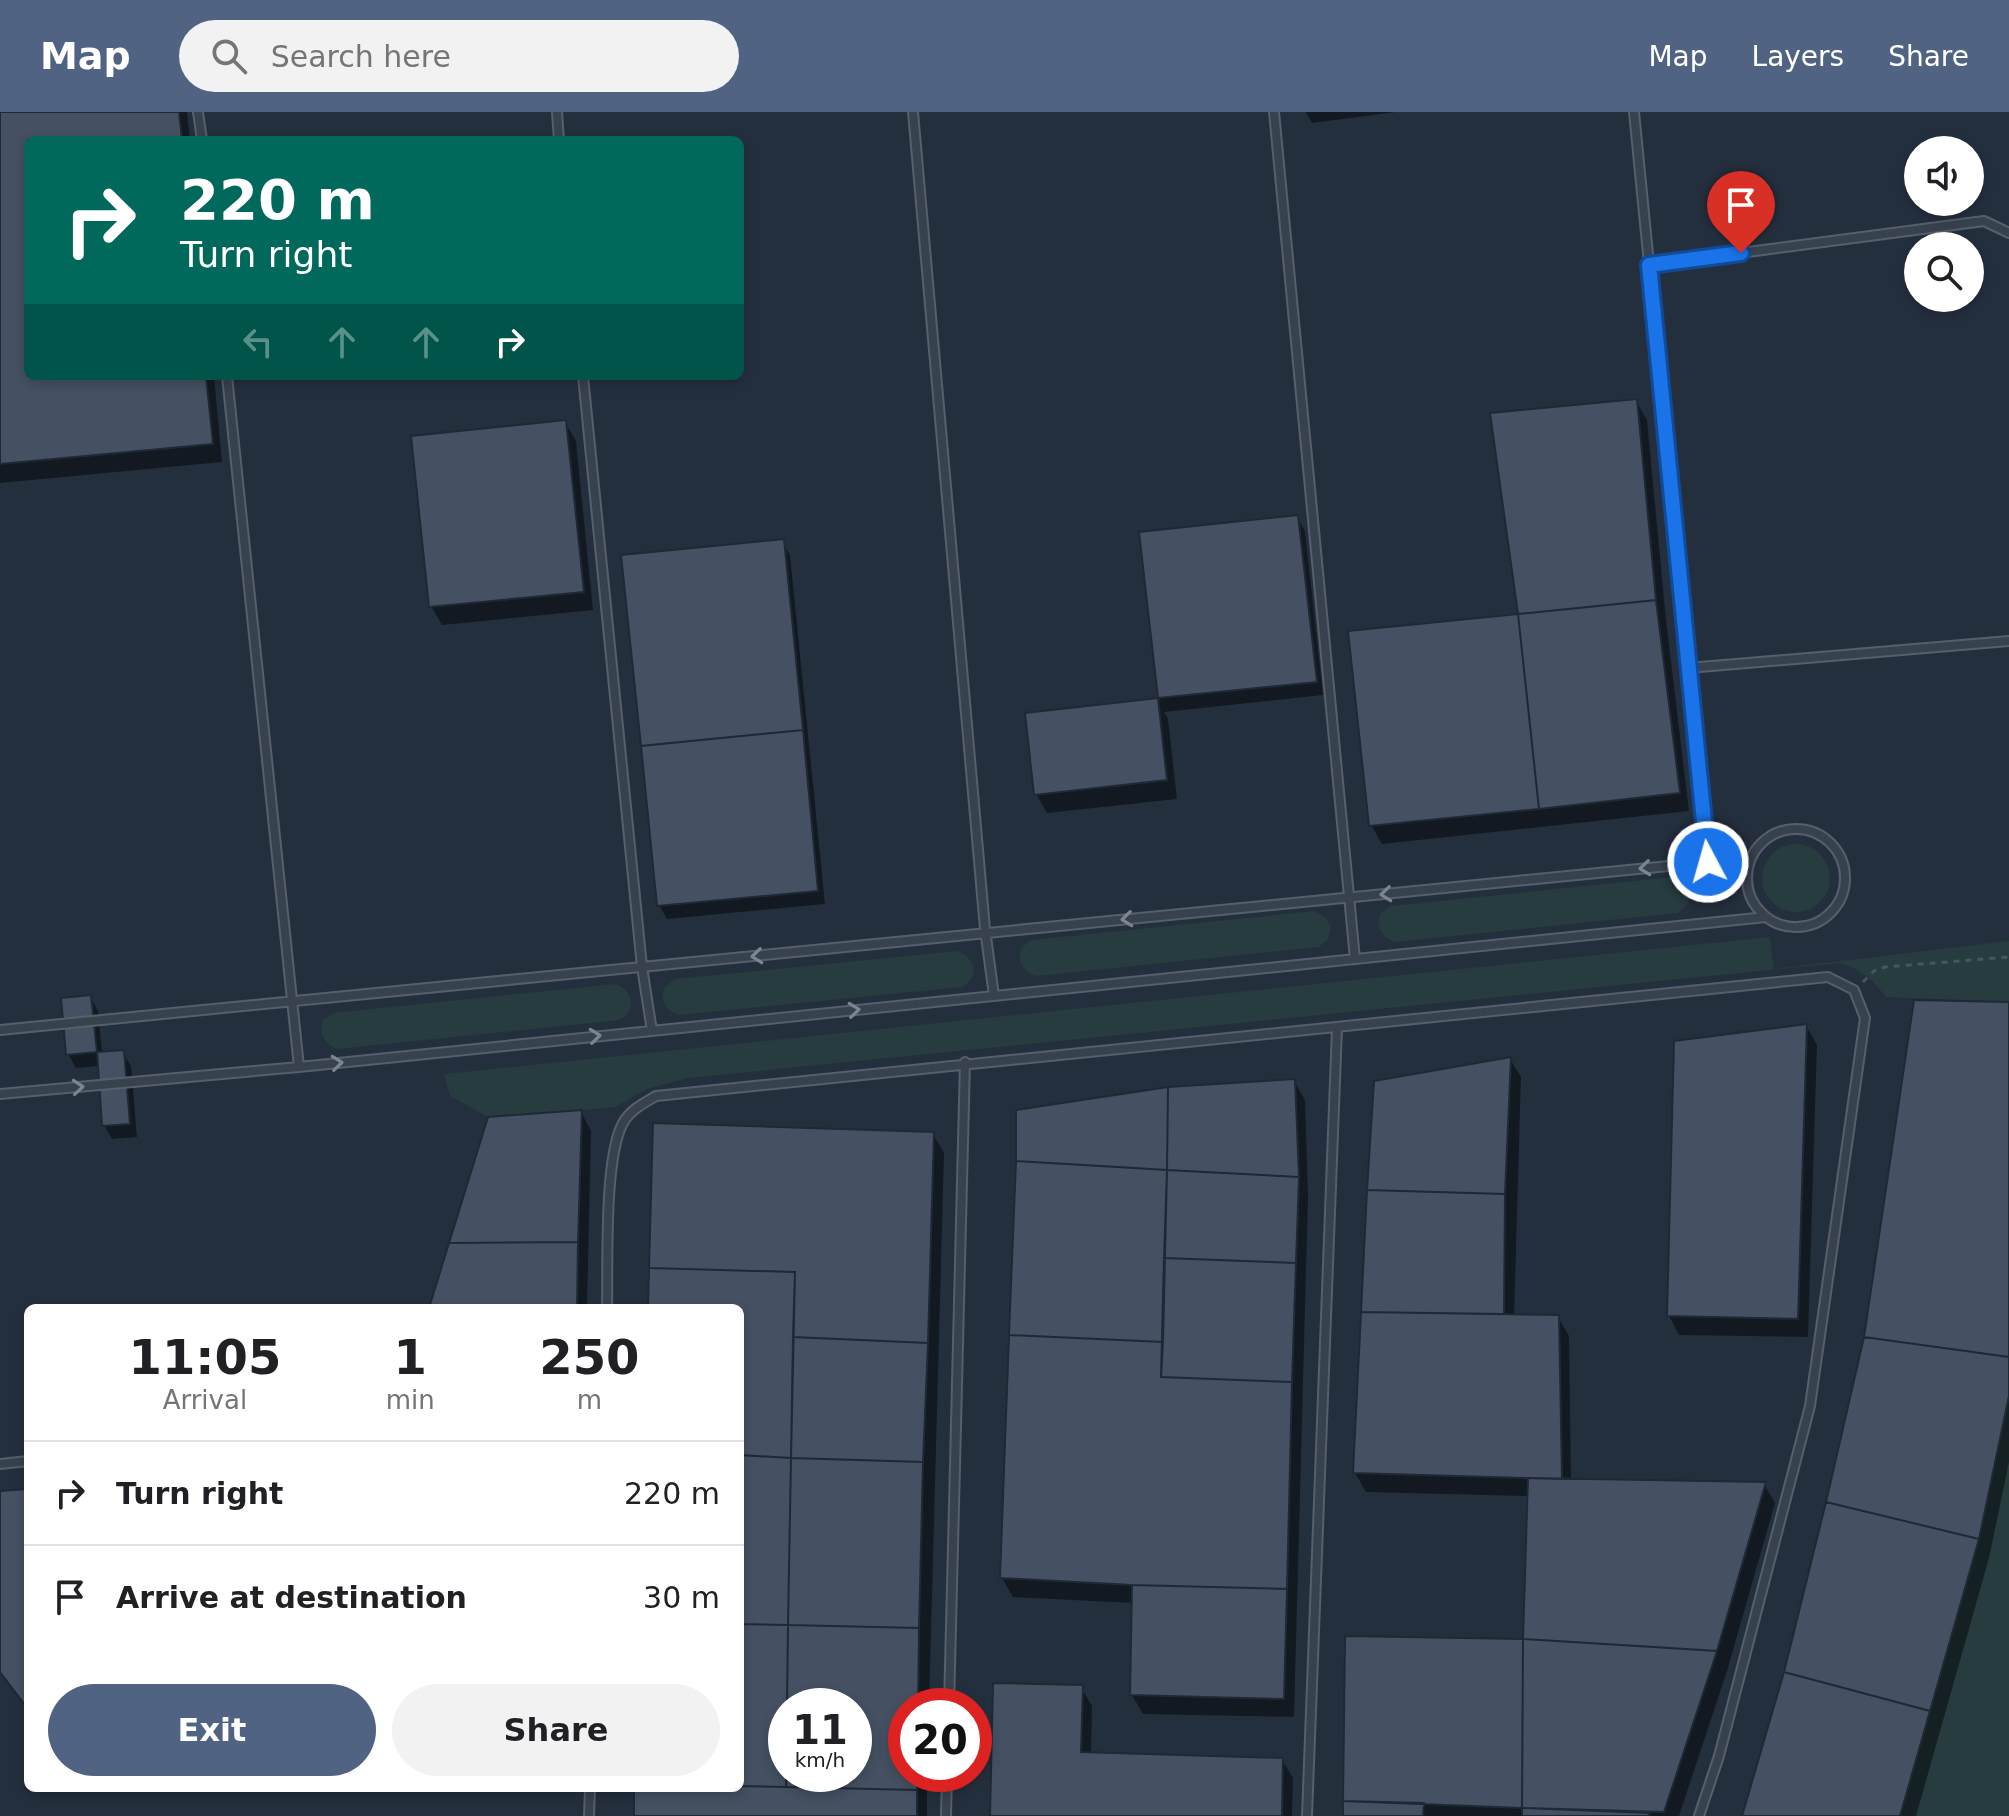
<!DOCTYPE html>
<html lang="en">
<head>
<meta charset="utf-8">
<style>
	:root { --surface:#fff; --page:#f2f2f2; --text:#202124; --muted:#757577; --line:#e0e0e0; --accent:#506383 }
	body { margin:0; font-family:"DejaVu Sans",sans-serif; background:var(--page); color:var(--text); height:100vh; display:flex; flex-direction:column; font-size:30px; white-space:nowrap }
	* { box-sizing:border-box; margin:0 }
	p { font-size:26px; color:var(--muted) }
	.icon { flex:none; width:44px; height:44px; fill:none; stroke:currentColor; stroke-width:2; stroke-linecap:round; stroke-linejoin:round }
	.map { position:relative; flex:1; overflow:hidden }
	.sheet { position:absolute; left:24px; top:1192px; width:720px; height:488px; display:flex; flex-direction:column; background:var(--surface); border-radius:12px; box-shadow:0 4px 12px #0003 }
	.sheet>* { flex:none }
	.guide { position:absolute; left:24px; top:24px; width:720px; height:244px; border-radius:12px; box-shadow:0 4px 12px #0003; background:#00695c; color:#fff; overflow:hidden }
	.controls { position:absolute; left:1904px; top:24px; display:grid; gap:16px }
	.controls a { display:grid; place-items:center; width:80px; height:80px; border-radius:50%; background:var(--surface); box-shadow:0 4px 12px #0003; font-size:40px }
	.speed { position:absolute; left:768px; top:1576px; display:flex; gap:16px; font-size:40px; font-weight:700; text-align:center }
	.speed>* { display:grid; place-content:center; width:104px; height:104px; border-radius:50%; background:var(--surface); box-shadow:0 4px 12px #0003; line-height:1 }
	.speed small { font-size:20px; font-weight:400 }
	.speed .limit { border:12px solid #d22; background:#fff; color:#111 }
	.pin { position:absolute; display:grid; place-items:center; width:68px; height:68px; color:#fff; margin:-82px -34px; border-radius:50% 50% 50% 0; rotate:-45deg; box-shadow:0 0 8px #0007 }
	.pin .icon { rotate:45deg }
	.me { position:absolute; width:88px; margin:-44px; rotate:354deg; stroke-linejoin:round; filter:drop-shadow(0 0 6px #0008) }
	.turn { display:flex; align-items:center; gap:28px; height:168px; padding:0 24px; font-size:36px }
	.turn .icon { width:104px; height:104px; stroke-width:2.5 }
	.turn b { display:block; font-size:56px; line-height:68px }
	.lanes { display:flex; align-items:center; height:76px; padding:0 24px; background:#0003; justify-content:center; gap:40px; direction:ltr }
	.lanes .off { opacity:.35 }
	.eta { display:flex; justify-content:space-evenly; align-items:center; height:136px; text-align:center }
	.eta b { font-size:48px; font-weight:700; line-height:56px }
	.cta { display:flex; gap:16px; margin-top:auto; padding:16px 24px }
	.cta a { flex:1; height:92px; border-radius:48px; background:var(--accent); color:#fff; font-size:32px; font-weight:700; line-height:92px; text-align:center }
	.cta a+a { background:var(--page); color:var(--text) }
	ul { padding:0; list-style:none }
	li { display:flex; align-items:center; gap:24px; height:104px; padding:0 24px; border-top:2px solid var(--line) }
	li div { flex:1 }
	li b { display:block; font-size:30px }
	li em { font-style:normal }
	header { display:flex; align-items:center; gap:48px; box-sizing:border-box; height:112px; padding:0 40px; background:var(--accent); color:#fff }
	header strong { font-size:38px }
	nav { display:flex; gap:44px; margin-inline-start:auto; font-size:28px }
	.search { width:560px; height:72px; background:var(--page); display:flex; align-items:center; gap:20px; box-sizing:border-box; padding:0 28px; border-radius:44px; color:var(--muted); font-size:30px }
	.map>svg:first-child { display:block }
	.green { fill:#263c3f }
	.shadow { fill:#0007; fill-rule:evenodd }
	.building { fill:#455162; stroke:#1f2835; stroke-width:2 }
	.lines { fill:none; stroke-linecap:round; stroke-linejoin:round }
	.service-casing { stroke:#565f6c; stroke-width:12 }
	.path { stroke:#44595c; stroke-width:3; stroke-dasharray:6 6; stroke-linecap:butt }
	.service { stroke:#38414e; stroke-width:8 }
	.oneway { stroke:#7c8592 }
	.route-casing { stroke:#114b97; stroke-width:20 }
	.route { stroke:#1a73e8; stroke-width:14 }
</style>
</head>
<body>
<header>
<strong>Map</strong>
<div class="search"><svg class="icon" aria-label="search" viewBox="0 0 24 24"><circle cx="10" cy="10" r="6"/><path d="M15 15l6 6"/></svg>Search here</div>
<nav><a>Map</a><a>Layers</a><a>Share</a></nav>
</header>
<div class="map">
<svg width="2009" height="1704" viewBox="0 0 2009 1704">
	<rect width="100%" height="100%" fill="#242f3e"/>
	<path class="green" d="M1762 766a34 34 0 1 1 68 0a34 34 0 1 1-68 0Z
		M1674 765 1685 772 1690 782 1687 793 1678 801 1395 830C1382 825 1375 815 1381 801L1391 794Z
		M1315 799 1326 806 1331 816 1328 827 1319 835 1036 864C1023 859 1016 849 1022 835L1032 828Z
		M1770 825 1774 857 2009 829V890L1886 885C1872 867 1862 858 1840 851L688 966 647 977 615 995 582 998 488 1005 450 984 444 962Z
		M958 839C975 846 980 865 962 875L679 903C666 899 659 888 665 875L675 867Z
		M616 872C633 879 637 898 620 908L337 937C324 932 318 921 323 908L333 901Z
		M2009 1284V1704H1900L1979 1427Z"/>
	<path class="shadow" d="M0 0H187L190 28H28V264H214L222 350 0 371Z
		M1306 0H1396L1312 11Z
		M1636 289 1647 308 1666 508 1689 699 1382 732 1371 713 1520 504Z
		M565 310 576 329 593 498 442 513 431 494Z
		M1297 405 1305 419 1323 583 1164 600 1168 607 1177 687 1047 701 1036 682 1027 603 1160 588 1141 422Z
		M782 430 790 443 825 792 667 807 659 793Z
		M90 885 98 899 102 942 123 941 131 954 137 1025 112 1027 104 1013 100 954 76 956 68 942Z
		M2009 892V1350L1989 1446 1916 1704H1744L1786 1561Z
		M1806 914 1817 933 1808 1225 1679 1223 1669 1204Z
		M1510 947 1521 965 1514 1204 1558 1205 1569 1224 1571 1369 1764 1372 1775 1391 1727 1559 1679 1704H1345L1525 1529 1530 1384 1366 1380 1355 1361 1376 971Z
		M1294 969 1305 988 1308 1085 1294 1605 1143 1602 1132 1583 1134 1491 1013 1485 1002 1466Z
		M581 1000 591 1019 587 1196H431Z
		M933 1022 944 1041 929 1594H906V1662H927V1704H637V1676H740V1196H650ZM786 1594H854V1662H786Z
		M28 1379V1598L0 1561V1381Z
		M1081 1575 1092 1594 1091 1642 1282 1648 1293 1666 1292 1704H992Z
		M87 1676H223L88 1679Z"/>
	<path class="building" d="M0 0H179L182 28H28V264H206L213 332 0 352Z
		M1637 287 1656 488 1518 502 1490 301Z
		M566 308 584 480 429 495 411 324Z
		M1298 403 1317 570 1158 586 1139 420Z
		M784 427 803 618 641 634 621 443Z
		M1656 488 1680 681 1539 697 1518 502Z
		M1518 502 1539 697 1369 714 1348 519Z
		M1158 586 1167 668 1034 683 1025 601Z
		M803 618 818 779 657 794 641 634Z
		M91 883 97 940 66 943 61 886Z
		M1914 888 2009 890V1245L1864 1225Z
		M1807 912 1798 1207 1667 1204 1674 929Z
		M124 938 130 1012 102 1014 97 940Z
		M1511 945 1505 1082 1367 1078 1374 969Z
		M1295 967 1299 1065 1167 1058 1168 975Z
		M1168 975 1167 1058 1016 1049V998Z
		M582 998 578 1130 449 1131 488 1005Z
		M653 1011 934 1020 928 1231 793 1225 795 1160 649 1156Z
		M1016 1049 1167 1058 1163 1230 1009 1223Z
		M1167 1058 1299 1065 1296 1151 1164 1146Z
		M1367 1078 1505 1082 1504 1202 1361 1200Z
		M578 1130 577 1196H429L449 1131Z
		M1164 1146 1296 1151 1292 1270 1161 1265Z
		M649 1156 795 1160 791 1346 740 1343V1196H648Z
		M1361 1200 1559 1203 1562 1367 1353 1361Z
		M1009 1223 1163 1230 1161 1265 1292 1270 1287 1477 1132 1473 1000 1466Z
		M793 1225 928 1231 923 1350 791 1346Z
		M1864 1225 2009 1245V1284L1979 1427 1826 1390Z
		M740 1343 791 1346 788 1513 740 1512Z
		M791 1346 923 1350 919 1516 788 1513Z
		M1528 1366 1766 1370 1717 1539 1523 1527Z
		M28 1377V1597L0 1560V1379Z
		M1826 1390 1979 1427 1930 1599 1784 1560Z
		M1132 1473 1287 1477 1284 1587 1130 1583Z
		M740 1512 788 1513 786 1675 740 1674Z
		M788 1513 919 1516 918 1594H906V1662H917V1678L786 1675V1662H854V1594H787Z
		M1345 1524 1523 1527 1522 1696 1343 1689Z
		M1523 1527 1717 1539 1664 1700 1522 1696Z
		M1784 1560 1930 1599 1900 1704H1742Z
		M993 1571 1083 1573 1081 1640 1283 1646 1282 1704H990Z
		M740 1674 917 1678V1704H634V1676H740Z
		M1343 1689 1424 1691 1423 1704H1343Z
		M1522 1696 1649 1701V1704H1522Z"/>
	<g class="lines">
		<g class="service-casing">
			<path id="service" d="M198 0 202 28
				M557 0 559 28
				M913 0 985 817 994 884
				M1274 0 1355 847
				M1634 0 1708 750
				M1649 153 1984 109 2009 121
				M227 264 299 955
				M583 264 642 855 652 919
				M1688 556 2009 529
				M1747 766a49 49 0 1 1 98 0a49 49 0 1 1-98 0Z
				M0 918 1750 746
				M0 982 299 955 1766 805
				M607 1196C608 1153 604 1045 623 1011 630 998 644 991 656 984 1047 941 1438 905 1828 865L1854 878 1865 906 1810 1294 1719 1644 1699 1704
				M0 1352 28 1349
				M949 1594 965 950
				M589 1704 590 1676
				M946 1704 947 1662
				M1307 1704 1337 916"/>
		</g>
		<path class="path" d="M1863 870 1874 859 1885 855 2009 845"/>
		<use href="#service" class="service"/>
	</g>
	<defs><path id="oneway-chevron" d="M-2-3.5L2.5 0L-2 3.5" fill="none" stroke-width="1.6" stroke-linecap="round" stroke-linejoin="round" transform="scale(2)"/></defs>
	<g class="oneway">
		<use href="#oneway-chevron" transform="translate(1645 756) rotate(174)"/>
		<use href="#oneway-chevron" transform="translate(1386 782) rotate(174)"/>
		<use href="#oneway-chevron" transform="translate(1127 807) rotate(174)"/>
		<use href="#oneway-chevron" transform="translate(757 844) rotate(174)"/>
		<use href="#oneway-chevron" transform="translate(854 898) rotate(-6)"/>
		<use href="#oneway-chevron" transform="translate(595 924) rotate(-6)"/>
		<use href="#oneway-chevron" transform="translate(337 951) rotate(-6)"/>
		<use href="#oneway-chevron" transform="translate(78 975) rotate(-5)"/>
	</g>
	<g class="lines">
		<g class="route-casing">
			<path id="route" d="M1708 750 1649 153 1741 141"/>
		</g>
		<use href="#route" class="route"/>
	</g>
</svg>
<div class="controls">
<a><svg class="icon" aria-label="sound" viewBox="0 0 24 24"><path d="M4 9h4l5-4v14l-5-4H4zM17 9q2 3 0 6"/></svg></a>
<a><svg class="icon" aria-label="search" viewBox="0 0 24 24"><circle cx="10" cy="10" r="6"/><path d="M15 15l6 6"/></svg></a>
</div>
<div class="speed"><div>11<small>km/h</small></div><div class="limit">20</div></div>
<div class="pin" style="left:1741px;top:141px;background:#d93025"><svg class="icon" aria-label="arrive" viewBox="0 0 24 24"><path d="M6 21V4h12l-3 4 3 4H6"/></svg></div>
<svg class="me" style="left:1708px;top:750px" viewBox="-20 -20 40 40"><circle r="17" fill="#1a73e8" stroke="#fff" stroke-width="3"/><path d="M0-11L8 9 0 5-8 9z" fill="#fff"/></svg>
<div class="guide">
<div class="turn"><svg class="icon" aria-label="right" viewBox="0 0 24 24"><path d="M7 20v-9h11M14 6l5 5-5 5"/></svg><div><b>220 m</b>Turn right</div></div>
<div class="lanes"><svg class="icon off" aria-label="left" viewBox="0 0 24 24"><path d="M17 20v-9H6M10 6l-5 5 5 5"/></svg><svg class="icon off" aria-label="ahead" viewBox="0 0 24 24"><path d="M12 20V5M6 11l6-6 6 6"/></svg><svg class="icon off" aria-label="ahead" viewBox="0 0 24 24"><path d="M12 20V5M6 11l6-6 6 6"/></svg><svg class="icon" aria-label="right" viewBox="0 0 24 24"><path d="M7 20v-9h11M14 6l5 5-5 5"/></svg></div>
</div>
<section class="sheet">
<div class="eta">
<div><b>11:05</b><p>Arrival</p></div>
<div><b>1</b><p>min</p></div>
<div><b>250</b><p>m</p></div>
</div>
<ul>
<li><svg class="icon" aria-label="right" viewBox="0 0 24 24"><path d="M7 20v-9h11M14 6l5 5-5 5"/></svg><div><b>Turn right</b></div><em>220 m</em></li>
<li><svg class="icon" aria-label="arrive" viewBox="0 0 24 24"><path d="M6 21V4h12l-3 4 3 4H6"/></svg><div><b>Arrive at destination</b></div><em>30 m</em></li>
</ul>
<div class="cta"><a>Exit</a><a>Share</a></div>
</section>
</div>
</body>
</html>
